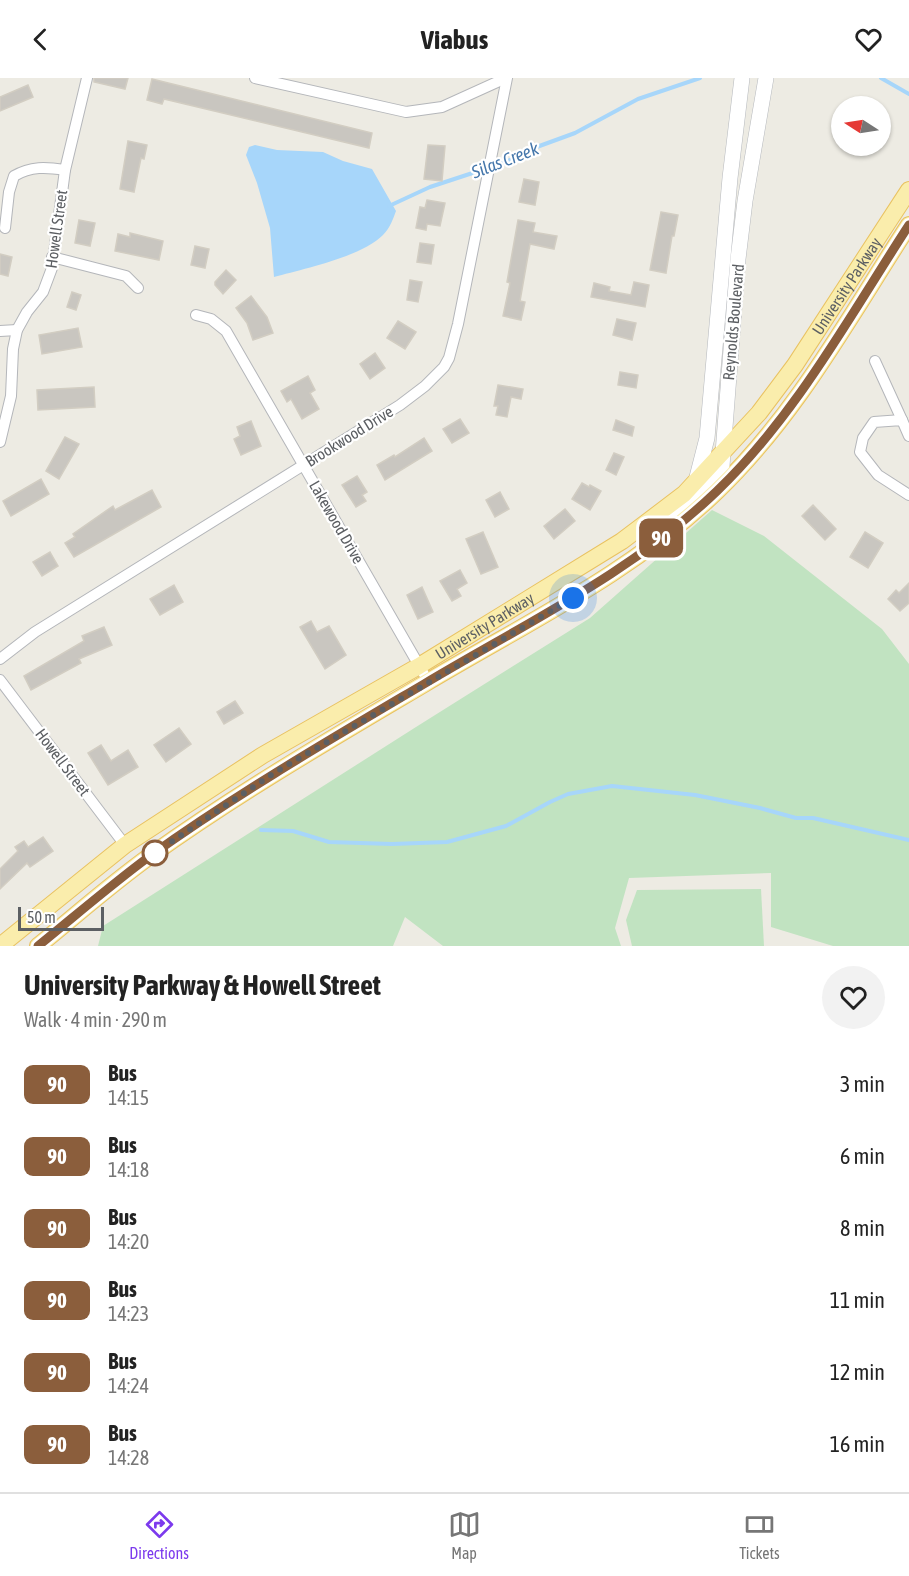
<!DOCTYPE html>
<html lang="en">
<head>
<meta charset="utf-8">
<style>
  :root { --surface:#fff; --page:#f2f2f2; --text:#222; --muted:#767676; --line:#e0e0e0; --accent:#7c3aed }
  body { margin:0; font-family:"Asap Condensed",sans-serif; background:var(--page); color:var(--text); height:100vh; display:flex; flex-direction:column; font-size:22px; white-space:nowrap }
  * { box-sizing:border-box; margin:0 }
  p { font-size:20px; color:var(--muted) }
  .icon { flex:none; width:33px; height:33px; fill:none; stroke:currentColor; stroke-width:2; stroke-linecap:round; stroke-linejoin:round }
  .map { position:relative; height:868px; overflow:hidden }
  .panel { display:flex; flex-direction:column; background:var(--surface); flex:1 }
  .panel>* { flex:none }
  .badge { padding:0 12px; border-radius:9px; font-size:21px; line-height:39px }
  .needle { width:39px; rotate:282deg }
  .buttons { position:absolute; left:831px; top:18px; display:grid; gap:12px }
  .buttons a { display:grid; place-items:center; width:60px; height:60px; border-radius:50%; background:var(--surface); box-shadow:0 2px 4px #0004; font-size:30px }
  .scale { position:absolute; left:18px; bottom:15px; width:86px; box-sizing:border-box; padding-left:6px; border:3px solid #5c5f63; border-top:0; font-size:16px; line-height:21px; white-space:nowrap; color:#5c5f63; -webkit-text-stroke:4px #fff; paint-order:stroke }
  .you { position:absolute; width:30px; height:30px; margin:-15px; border:4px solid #fff; border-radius:50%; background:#1a73e8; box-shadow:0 0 0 9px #1a73e833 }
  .map>.badge { position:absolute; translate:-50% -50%; box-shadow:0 0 0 3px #fff }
  .round { display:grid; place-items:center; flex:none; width:63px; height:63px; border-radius:32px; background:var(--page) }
  .head { display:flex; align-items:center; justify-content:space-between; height:102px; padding:0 24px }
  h1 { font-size:28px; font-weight:700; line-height:45px }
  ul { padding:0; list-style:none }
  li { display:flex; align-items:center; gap:18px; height:72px; padding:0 24px }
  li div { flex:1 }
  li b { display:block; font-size:22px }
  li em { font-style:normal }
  li .badge { min-width:66px; font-weight:700; text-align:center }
  header { display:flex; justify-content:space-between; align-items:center; height:78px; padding:0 24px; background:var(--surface); font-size:27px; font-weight:700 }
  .tabs { display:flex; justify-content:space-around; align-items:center; height:84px; border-top:2px solid var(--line); background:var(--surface); font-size:16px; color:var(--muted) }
  .tabs a { display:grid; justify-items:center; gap:3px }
  .tabs .active { color:var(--accent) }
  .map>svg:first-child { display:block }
</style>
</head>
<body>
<header><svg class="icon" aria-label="back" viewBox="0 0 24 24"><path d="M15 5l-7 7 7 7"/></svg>Viabus<svg class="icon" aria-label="heart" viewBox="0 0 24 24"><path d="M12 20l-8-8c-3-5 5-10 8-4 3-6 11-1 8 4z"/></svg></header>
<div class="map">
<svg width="909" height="868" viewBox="0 0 909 868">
  <rect width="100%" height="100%" fill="#edebe3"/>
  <!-- green -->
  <g fill="#c1e3c1">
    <path d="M 712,432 L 764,458 L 882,551 L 909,586 L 909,868 L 833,868 L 771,849 L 771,795 L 629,800 L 615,850 L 621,868 L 443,868 L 405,839 L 393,868 L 98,868 L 103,848 L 416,649 L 590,540 Z"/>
    <path d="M 761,811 L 764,868 L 632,868 L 626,842 L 637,812 Z"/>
  </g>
  <!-- water -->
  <path fill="#a7d6fa" d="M 255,67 L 277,72 L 323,74 L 343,83 L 372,91 L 396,133 C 393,141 390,150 383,157 C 361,179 303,191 274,199 L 270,150 L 257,105 L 246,77 L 249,69 Z"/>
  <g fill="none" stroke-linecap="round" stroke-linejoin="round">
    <!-- stream -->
    <g stroke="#a7d6fa" stroke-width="4">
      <path d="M 881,0 L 909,16"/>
      <path d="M 389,128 L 430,109 L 506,84 L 534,70 L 575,55 L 638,21 L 700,0"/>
      <path d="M 261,752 L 293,753 L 329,764 L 392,766 L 447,764 L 506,748 L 550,724 L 568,716 L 612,708 L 695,717 L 760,730 L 796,740 L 813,740 L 909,762"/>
    </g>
  </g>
  <!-- building -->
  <g fill="#c9c6c0" stroke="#d2cdc2" stroke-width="1.5">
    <path d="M 94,0 L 128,0 L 125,11 L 94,4 Z"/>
    <path d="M 152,1 L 372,55 L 369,70 L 164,21 L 162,26 L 147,22 Z"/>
    <path d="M 28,7 L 33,19 L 0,33 L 0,19 Z"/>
    <path d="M 128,63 L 147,67 L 144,81 L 141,80 L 134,114 L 120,111 Z"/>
    <path d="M 428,67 L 445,68 L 442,103 L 424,101 Z"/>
    <path d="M 524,101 L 539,104 L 535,127 L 519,124 Z"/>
    <path d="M 427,122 L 445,125 L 440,148 L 427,146 L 426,152 L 416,150 L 420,129 L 425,130 Z"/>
    <path d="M 661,134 L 678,137 L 674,158 L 672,158 L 666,195 L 650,192 Z"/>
    <path d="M 79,142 L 95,145 L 90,168 L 75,165 Z"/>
    <path d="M 518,142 L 535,145 L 533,154 L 557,158 L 554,171 L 530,166 L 520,223 L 525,224 L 521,242 L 503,238 L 510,205 L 507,204 Z"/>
    <path d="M 130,155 L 163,163 L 159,182 L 115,173 L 118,156 L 130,159 Z"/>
    <path d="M 420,165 L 434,167 L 431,186 L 417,184 Z"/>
    <path d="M 195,168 L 209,171 L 205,190 L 191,187 Z"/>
    <path d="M 0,176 L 12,179 L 8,198 L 0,196 Z"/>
    <path d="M 226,192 L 236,202 L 223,216 L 215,207 L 215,204 Z"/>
    <path d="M 410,202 L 422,204 L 418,224 L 407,222 Z"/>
    <path d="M 634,204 L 649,207 L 645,229 L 591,219 L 594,205 L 610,209 L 609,213 L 631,217 Z"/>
    <path d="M 72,214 L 81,217 L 76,232 L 67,229 Z"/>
    <path d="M 251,218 L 267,239 L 273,255 L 253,262 L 247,245 L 236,230 Z"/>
    <path d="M 617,241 L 636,245 L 632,262 L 613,257 Z"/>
    <path d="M 398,243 L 416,254 L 405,271 L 387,260 Z"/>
    <path d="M 78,250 L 82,269 L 42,276 L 39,257 Z"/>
    <path d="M 375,275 L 385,290 L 370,301 L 360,286 Z"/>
    <path d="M 620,294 L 638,297 L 636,310 L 618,307 Z"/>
    <path d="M 308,298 L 315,312 L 310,315 L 319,331 L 302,341 L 291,321 L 287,324 L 281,313 Z"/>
    <path d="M 498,307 L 523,311 L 521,321 L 511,319 L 507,339 L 496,337 L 498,328 L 494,328 Z"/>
    <path d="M 94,309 L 95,329 L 38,332 L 37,312 Z"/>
    <path d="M 460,341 L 469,355 L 452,365 L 443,351 Z"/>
    <path d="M 616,342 L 634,349 L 632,358 L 613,352 Z"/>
    <path d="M 251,343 L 261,368 L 241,377 L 234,361 L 240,358 L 237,349 Z"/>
    <path d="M 65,359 L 79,366 L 59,401 L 46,393 Z"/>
    <path d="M 424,360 L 432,373 L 385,402 L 377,387 L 394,377 L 395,379 Z"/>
    <path d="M 614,375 L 624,379 L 616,397 L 606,392 Z"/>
    <path d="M 357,398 L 367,414 L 362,417 L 366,423 L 356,429 L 342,407 Z"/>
    <path d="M 41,401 L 49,416 L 11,438 L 3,423 Z"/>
    <path d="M 582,405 L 589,409 L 590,407 L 601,413 L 590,432 L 572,421 Z"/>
    <path d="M 152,412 L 161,429 L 74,479 L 65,465 L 75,459 L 73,456 L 113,428 L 115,432 Z"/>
    <path d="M 500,414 L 509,431 L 495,439 L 486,422 Z"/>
    <path d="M 813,427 L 836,451 L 825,462 L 802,438 Z"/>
    <path d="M 565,431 L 575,443 L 554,461 L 544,448 Z"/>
    <path d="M 483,454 L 498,489 L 481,496 L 466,461 Z"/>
    <path d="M 865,454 L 883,465 L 868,490 L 850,479 Z"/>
    <path d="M 50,474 L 58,488 L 42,498 L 33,484 Z"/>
    <path d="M 460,492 L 467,505 L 457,511 L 461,518 L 452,523 L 440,503 Z"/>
    <path d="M 909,505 L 909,525 L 900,533 L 888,521 L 896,512 L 899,515 Z"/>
    <path d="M 174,507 L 183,524 L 160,537 L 150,521 Z"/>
    <path d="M 422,509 L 433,534 L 418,541 L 407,517 Z"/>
    <path d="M 311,543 L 317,554 L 329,548 L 346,577 L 325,591 L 300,549 Z"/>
    <path d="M 104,549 L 112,567 L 79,581 L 81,585 L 31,612 L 24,598 L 84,563 L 82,558 Z"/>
    <path d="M 235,623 L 243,635 L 224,646 L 217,634 Z"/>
    <path d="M 179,650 L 191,666 L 166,684 L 154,667 Z"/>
    <path d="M 101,667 L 111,683 L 128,672 L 138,689 L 108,707 L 88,675 Z"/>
    <path d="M 43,759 L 53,773 L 30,789 L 27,785 L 0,811 L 0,791 L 18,773 L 15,769 L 24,763 L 28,769 Z"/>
  </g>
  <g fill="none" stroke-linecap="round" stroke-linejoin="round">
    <!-- minor casing -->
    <g stroke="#b4b6ba" stroke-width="12">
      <g id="minor">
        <path d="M 255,0 L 406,34 L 442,29 L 506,0"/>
        <path d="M 5,150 L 9,114 L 14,98 C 31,88 46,89 65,92"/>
        <path d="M 52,179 L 126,198 L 138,210"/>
        <path d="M 196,237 L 211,241 L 226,253 L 428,603"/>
        <path d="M 0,253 L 17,252"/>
        <path d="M 875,283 L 902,342"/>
        <path d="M 909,358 L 902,342 L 874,344 L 863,360 L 860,374 L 878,397 L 909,417"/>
        <path d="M 0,364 L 11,318 L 13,271 L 17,252 L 27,234 L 43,214 L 52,190 L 65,92 L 87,0"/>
        <path d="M 0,581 L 35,554 L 400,327 L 425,308 L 444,289 L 449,280 L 458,246 L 507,0"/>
        <path d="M 0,602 L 125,767"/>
      </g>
    </g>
    <!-- secondary casing -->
    <g stroke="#b5b8bd" stroke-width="16">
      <g id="secondary">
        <path d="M 696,403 L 707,360 L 730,100 L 742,0"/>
        <path d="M 658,461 L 669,443 L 714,401 L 722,388 L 738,181 L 745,123 L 766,0"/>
      </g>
    </g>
    <!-- primary casing -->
    <g stroke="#e9c261" stroke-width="18">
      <g id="primary">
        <path id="s1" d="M 0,868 L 125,767 L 263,677 L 419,588 L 622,463 L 684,416 L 759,335 L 795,287 L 909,112"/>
        <path d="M 38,868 C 75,838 111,806 150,778 C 238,715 331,661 424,606 C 524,546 632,495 717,413 C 797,336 849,239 909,147"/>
      </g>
    </g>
    <!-- minor -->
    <use href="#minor" stroke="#fff" stroke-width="10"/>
    <!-- secondary -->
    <use href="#secondary" stroke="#fff" stroke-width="15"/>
    <!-- primary -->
    <use href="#primary" stroke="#faedac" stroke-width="16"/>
  </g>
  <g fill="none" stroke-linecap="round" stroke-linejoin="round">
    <!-- line casing -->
    <g stroke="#fff" stroke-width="14">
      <path id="line" d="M 38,868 C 75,838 112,806 150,778 C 238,715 331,661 424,606 C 524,546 632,495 717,413 C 797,336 849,239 909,147"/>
    </g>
    <!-- line -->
    <use href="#line" stroke="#8b5e3c" stroke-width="9"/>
    <!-- walk -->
    <path stroke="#5c5f63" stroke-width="6" stroke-dasharray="0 10.8" d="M 155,775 L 150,778 L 274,695 L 573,520"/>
  </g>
  <!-- markers -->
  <circle fill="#fff" stroke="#8b5e3c" stroke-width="3" cx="155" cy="775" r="12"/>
  <g text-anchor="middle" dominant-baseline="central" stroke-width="4.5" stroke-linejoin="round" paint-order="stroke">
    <!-- street labels -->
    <g font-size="16" fill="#5c5f63" stroke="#fff">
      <text transform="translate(56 151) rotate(-82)">Howell Street</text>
      <text stroke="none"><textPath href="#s1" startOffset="1086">University Parkway</textPath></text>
      <text transform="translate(733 244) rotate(-85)">Reynolds Boulevard</text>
      <text transform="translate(349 358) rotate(-32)">Brookwood Drive</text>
      <text transform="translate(337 444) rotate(60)">Lakewood Drive</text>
      <text stroke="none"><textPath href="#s1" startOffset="582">University Parkway</textPath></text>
      <text transform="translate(63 684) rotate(53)">Howell Street</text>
    </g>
    <!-- water labels -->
    <g font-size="18" font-style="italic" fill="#4577ab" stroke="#fff">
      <text transform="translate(505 82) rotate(-21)">Silas Creek</text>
    </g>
  </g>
</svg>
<div class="buttons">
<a><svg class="needle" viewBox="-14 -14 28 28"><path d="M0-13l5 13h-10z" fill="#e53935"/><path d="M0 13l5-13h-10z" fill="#767676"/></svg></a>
</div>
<div class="scale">50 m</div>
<div class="you" style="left:573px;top:520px"></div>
<b class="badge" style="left:661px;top:460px;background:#8b5e3c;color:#fff">90</b>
</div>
<section class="panel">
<div class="head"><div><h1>University Parkway &amp; Howell Street</h1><p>Walk · 4 min · 290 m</p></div><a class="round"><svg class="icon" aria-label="heart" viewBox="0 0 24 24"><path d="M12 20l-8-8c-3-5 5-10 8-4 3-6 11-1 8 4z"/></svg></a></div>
<ul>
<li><span class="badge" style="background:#8b5e3c;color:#fff">90</span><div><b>Bus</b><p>14:15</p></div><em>3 min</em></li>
<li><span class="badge" style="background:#8b5e3c;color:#fff">90</span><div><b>Bus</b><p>14:18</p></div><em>6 min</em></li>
<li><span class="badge" style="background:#8b5e3c;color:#fff">90</span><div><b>Bus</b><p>14:20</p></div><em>8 min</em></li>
<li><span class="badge" style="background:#8b5e3c;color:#fff">90</span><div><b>Bus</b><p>14:23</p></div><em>11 min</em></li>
<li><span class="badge" style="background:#8b5e3c;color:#fff">90</span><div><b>Bus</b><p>14:24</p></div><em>12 min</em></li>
<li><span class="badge" style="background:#8b5e3c;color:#fff">90</span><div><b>Bus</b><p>14:28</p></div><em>16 min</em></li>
</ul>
</section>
<nav class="tabs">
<a class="active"><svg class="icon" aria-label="directions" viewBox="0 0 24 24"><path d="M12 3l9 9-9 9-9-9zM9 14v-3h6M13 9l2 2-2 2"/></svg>Directions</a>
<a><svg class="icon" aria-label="map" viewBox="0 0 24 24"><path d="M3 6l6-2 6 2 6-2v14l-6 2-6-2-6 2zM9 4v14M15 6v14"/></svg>Map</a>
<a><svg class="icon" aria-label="tickets" viewBox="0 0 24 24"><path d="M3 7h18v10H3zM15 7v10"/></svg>Tickets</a>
</nav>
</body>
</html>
